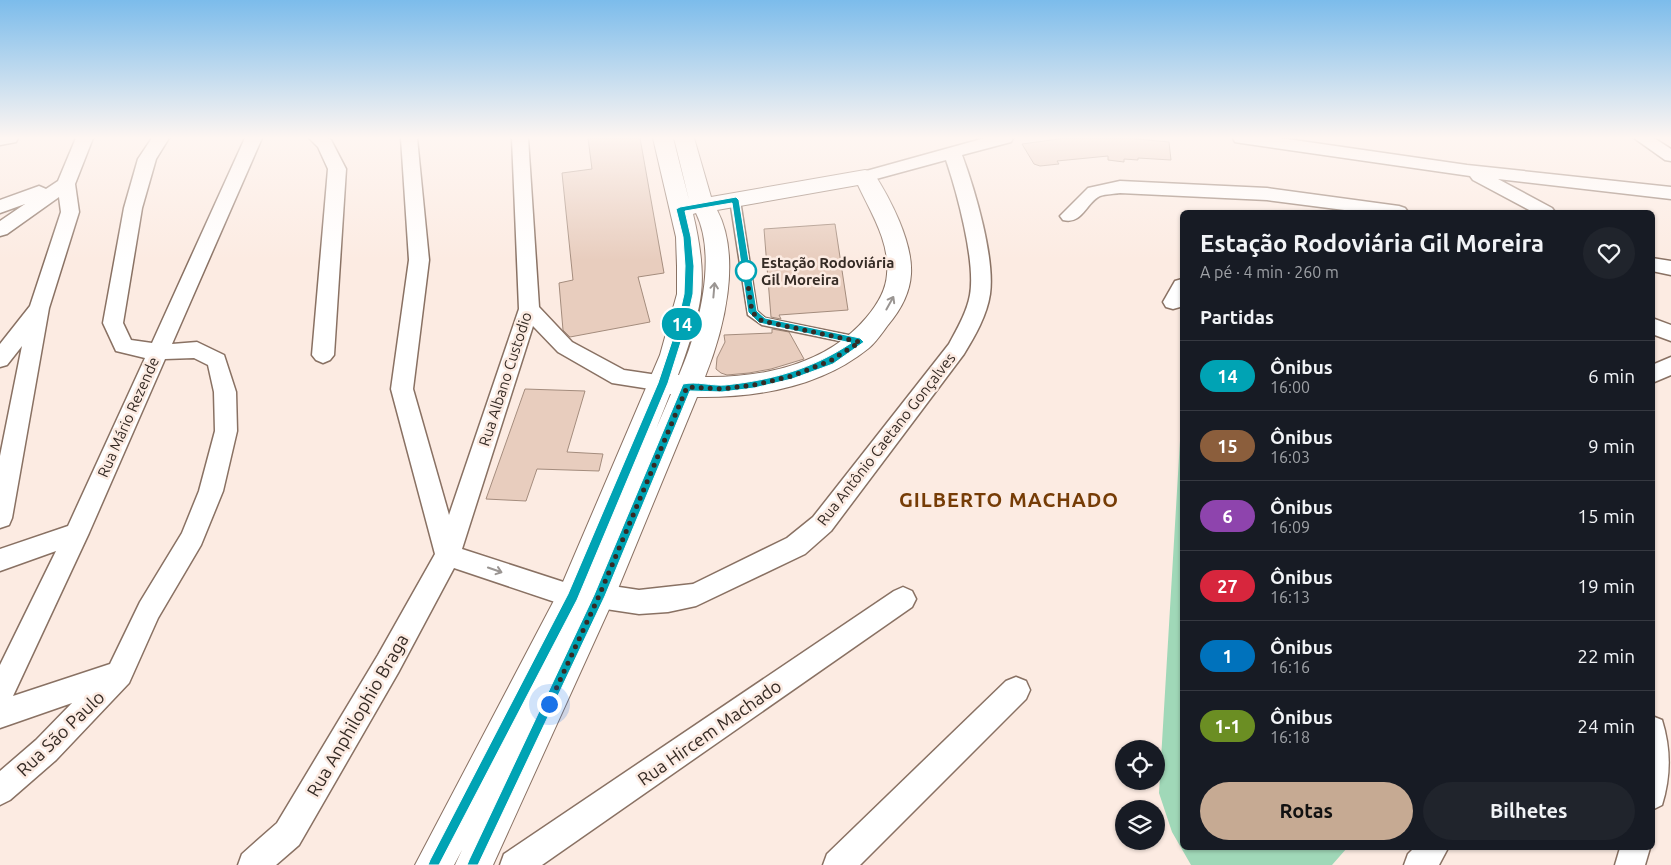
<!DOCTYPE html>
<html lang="pt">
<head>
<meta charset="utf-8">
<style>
  :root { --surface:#171b24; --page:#20242c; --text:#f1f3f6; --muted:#9ea1a6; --line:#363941; --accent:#c6aa93 }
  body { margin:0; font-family:Ubuntu,sans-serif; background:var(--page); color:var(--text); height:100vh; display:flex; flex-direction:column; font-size:19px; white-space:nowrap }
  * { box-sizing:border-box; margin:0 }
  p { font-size:16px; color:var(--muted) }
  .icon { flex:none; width:28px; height:28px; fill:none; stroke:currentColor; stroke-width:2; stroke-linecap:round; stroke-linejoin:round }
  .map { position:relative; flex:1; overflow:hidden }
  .panel { position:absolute; left:1180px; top:210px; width:475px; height:640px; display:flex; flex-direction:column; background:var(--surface); border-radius:8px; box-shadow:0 1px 4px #0004 }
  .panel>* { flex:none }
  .badge { padding:0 10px; border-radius:16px; font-size:18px; line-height:32px }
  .fabs { position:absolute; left:1115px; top:740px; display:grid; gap:10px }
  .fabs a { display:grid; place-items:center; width:50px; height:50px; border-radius:50%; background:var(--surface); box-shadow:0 1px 4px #0004; font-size:25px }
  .you { position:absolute; width:25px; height:25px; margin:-12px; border:4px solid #fff; border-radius:50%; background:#1a73e8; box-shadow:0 0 0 8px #1a73e833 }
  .map>.badge { position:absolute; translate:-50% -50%; box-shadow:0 0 0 2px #fff }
  h2 { padding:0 20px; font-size:19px; line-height:45px }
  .round { display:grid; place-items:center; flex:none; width:52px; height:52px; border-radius:26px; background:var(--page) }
  .head { display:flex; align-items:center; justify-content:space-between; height:85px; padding:0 20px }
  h1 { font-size:24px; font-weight:700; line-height:38px }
  .cta { display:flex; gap:10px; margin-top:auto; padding:10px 20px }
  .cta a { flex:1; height:58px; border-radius:30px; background:var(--accent); color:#111; font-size:20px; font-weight:700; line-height:58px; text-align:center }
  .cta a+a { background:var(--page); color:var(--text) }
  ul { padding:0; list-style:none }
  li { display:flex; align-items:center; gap:15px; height:70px; padding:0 20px; border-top:1px solid var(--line) }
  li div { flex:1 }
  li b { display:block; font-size:19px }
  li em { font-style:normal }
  li .badge { min-width:55px; font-weight:700; text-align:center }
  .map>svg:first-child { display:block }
</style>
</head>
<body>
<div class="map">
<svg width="1671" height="865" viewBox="0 0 1671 865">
  <rect width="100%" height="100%" fill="#fcebe2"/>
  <!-- green -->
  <path fill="#a0d8b8" d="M 1182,407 L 1182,848 L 1347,848 L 1332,865 L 1191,865 L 1172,832 L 1159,793 Z"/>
  <!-- building -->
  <g fill="#e8cdbe" stroke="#a48c7d">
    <path d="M 588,138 L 640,138 L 664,273 L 638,277 L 650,322 L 570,337 L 563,330 L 559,283 L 573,280 L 562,173 L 592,169 Z"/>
    <path d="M 1066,138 L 1127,138 L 1169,142 L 1171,160 L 1138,158 L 1138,160 L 1124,159 L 1124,162 L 1108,160 L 1108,156 L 1057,161 L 1059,164 L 1040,166 L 1034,164 L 1022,144 Z"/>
    <path d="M 835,224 L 848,310 L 779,315 L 781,319 L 771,317 L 764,229 Z"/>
    <path d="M 772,329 L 789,332 L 804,359 L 771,369 L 749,373 L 727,375 L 721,373 L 716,369 L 717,358 L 725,342 L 724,335 L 772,333 Z"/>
    <path d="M 525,389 L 585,391 L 567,452 L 603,454 L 599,471 L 537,469 L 526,501 L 486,499 Z"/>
  </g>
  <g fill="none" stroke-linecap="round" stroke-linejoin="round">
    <!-- lane casing -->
    <g stroke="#897163" stroke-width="3">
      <path id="lane" d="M 735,197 L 740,200 L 757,311 L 765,318 L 863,338 L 864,341 L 863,344 L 859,345 L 762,325 L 748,315 L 730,200 Z"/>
    </g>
    <!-- street casing -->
    <g stroke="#897163" stroke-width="3">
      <g id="street">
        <path d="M 0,138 L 18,138 L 16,142 L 0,145 Z"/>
        <path d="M 76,138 L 93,138 L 75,184 L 79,212 L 49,308 L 12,518 L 9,525 L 0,528 L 0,456 L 22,346 L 7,365 L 0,367 L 0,344 L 30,306 L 61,212 L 59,197 L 7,234 L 0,236 L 0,221 L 25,204 L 0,213 L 0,200 L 39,186 L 46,189 L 58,181 Z"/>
        <path d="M 152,138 L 169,138 L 156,159 L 142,208 L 123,323 L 131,340 L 152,343 L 245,138 L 262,138 L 172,344 L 197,342 L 224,355 L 236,392 L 237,431 L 223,491 L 201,545 L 158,618 L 129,683 L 56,760 L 10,800 L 0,805 L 0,771 L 36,740 L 72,703 L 0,728 L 0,665 L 56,551 L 0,571 L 0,549 L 68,526 L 145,358 L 116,351 L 103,323 L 124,208 L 138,159 ZM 194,358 L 208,365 L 214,392 L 215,431 L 199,491 L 182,533 L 140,602 L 110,664 L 13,696 L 89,533 L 165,359 Z"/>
        <path d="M 309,138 L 328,138 L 331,140 L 346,169 L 334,355 L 330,360 L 323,363 L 316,360 L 312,355 L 328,169 L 318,147 Z"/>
        <path d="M 401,138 L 417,138 L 429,260 L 413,389 L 449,515 L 519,309 L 512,138 L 528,138 L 539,307 L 572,342 L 624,370 L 671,377 L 674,383 L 671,389 L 663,391 L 612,383 L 558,352 L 533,326 L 462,549 L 582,588 L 586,596 L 582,604 L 573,608 L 454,568 L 398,673 L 299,845 L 276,865 L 238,865 L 242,854 L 277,823 L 378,655 L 435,554 L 391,389 L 409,260 Z"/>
        <path d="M 985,138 L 1013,138 L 1011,142 L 962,155 C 975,190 995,258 990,294 C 987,315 975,336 964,354 L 831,531 L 805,554 L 696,606 L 668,612 L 639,614 L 599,608 L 590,604 L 586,596 L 590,588 L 599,584 L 639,590 L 693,584 L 787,538 L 813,517 L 949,344 C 957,329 967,312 970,295 C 976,262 957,192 946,160 L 865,182 L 859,181 L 856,177 L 859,173 Z"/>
        <path d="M 1233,138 L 1280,138 L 1467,165 L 1671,187 L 1671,199 L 1498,179 L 1552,208 L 1555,212 L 1533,212 L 1473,180 L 1470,176 L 1241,143 L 1235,142 Z"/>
        <path d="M 1634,138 L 1654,138 L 1671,149 L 1671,161 L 1665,160 Z"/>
        <path d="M 1120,181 L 1267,188 L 1399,206 L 1405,208 L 1408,212 L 1360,212 L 1267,200 L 1120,193 C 1114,194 1106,194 1100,196 C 1086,203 1082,225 1063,220 L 1060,216 L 1088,188 Z"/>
        <path d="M 1652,258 L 1671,261 L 1671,275 L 1652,271 Z"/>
        <path d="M 1182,279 L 1182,303 L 1180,307 L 1173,309 L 1166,307 L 1163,302 L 1175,281 Z"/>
        <path d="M 1652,318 L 1671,325 L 1671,341 L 1652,334 Z"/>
        <path d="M 1671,357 L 1671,375 L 1652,383 L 1652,365 Z"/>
        <path d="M 903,587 L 912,591 L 916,599 L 912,607 L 542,865 L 500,865 L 504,854 L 894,591 Z"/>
        <path d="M 1016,677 L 1026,681 L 1030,690 L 1026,699 L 860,865 L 823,865 L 827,854 L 1006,681 Z"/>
        <path d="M 1652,716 L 1662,720 C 1671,749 1671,776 1662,805 L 1652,810 Z"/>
        <path d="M 1414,848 L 1448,848 L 1439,865 L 1404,865 L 1408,854 Z"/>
        <path d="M 1620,848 L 1650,848 L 1645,865 L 1615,865 Z"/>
      </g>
    </g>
    <!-- secondary casing -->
    <g stroke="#897163" stroke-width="2">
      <path id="secondary" d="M 653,138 L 673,138 L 689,200 L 674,138 L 694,138 L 711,197 L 865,170 L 873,172 C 890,198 913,242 911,274 C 910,293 900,311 888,325 C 882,333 876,342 869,348 C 821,387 756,398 697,397 L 615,596 L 493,865 L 455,865 L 462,850 L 454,865 L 415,865 L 560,589 L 660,355 L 677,294 L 677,266 L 676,237 ZM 858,185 C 871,213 890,242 887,274 C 886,291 877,305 866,318 C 827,364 763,378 705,377 C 724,330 742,257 717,210 ZM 693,214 L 696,213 C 718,258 698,332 679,375 L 678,375 C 687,352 698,318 701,294 C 704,268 699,239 693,214 ZM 670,394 L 671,394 L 656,429 Z"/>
    </g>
    <!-- lane -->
    <use href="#lane" fill="#fff" fill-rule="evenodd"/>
    <!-- street -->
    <use href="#street" fill="#fff" fill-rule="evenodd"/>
    <!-- secondary -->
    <use href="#secondary" fill="#fff" fill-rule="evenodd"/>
  </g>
  <!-- one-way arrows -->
  <defs><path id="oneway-shaft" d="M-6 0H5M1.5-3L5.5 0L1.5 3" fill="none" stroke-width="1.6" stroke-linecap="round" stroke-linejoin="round" transform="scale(1.25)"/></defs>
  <g stroke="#9a9592">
    <use href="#oneway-shaft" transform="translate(714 290) rotate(-85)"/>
    <use href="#oneway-shaft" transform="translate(890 303) rotate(-61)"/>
    <use href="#oneway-shaft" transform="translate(495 570) rotate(19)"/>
  </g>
  <!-- sky -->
  <linearGradient id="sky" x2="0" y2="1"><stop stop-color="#7cbceb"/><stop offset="0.53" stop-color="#fef6f2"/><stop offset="1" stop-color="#fef6f2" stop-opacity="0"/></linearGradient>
  <rect width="1671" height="260" fill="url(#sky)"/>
  <!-- line -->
  <path fill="#00a3b4" stroke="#fff" d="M 736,197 L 739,200 L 757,311 L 765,318 L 860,338 L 864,342 L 833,364 L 792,379 L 754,388 L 722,392 L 690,391 L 605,596 L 478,865 L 467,865 L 469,860 L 594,595 L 683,384 C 696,381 712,386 725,385 C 772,380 812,369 851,343 L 759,323 L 748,312 L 732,203 L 685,211 L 691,237 L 694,266 L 693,294 L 685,329 L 668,383 L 577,600 L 439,865 L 428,865 L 430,860 L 568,594 L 658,383 L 676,329 L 684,294 L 685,266 L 683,237 L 676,209 L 680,207 Z"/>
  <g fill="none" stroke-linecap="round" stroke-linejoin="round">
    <!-- walk -->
    <path stroke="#352b25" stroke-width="5" stroke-dasharray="0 9" d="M 549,704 L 599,596 L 687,387 L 722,389 L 754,385 L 792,376 L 830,361 L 860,342 L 762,321 L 752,312 L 746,271"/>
  </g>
  <!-- markers -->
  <circle fill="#fff" stroke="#00a3b4" stroke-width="2.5" cx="746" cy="271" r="10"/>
  <g text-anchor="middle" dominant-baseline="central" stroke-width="5" stroke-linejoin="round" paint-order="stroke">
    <!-- stop labels -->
    <g font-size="15" font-weight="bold" fill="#352b25" stroke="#fcebe2" text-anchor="start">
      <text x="761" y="262">Estação Rodoviária<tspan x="761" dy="17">Gil Moreira</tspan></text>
    </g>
    <!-- street labels -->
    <g font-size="15" fill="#352b25" stroke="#fcebe2">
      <text transform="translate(505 379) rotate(-72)">Rua Albano Custodio</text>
      <text transform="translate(128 417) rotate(-66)">Rua Mário Rezende</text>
      <text transform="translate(886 439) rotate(-52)">Rua Antônio Caetano Gonçalves</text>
    </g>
    <!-- near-street labels -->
    <g font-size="18" fill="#352b25" stroke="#fcebe2">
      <text transform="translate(357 715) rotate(-60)">Rua Anphilophio Braga</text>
      <text transform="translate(709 732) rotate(-35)">Rua Hircem Machado</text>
      <text transform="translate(60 733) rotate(-44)">Rua São Paulo</text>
    </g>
    <!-- district labels -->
    <g font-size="20" font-weight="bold" letter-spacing="1" fill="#763c06" stroke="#fcebe2">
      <text x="1009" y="499">GILBERTO MACHADO</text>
    </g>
  </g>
</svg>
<div class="fabs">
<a><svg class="icon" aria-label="locate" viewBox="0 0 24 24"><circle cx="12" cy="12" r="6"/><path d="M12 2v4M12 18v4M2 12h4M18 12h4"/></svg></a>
<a><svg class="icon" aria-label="layers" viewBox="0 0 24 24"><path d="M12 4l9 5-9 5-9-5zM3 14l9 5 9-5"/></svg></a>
</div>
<div class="you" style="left:549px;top:704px"></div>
<b class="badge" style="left:682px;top:324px;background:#00a3b4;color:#fff">14</b>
<section class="panel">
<div class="head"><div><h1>Estação Rodoviária Gil Moreira</h1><p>A pé · 4 min · 260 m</p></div><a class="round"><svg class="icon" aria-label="heart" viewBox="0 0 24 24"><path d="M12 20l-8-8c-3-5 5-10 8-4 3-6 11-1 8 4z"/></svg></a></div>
<h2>Partidas</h2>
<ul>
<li><span class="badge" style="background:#00a3b4;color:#fff">14</span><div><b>Ônibus</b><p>16:00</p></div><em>6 min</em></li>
<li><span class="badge" style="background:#8b5e3c;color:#fff">15</span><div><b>Ônibus</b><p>16:03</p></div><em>9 min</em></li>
<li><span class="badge" style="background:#8e44ad;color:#fff">6</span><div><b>Ônibus</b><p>16:09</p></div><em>15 min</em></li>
<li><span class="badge" style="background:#d7263d;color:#fff">27</span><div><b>Ônibus</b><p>16:13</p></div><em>19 min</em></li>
<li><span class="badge" style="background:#0072bc;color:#fff">1</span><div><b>Ônibus</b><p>16:16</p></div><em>22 min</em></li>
<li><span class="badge" style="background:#6b8e23;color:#fff">1-1</span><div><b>Ônibus</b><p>16:18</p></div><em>24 min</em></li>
</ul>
<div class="cta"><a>Rotas</a><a>Bilhetes</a></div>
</section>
</div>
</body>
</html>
